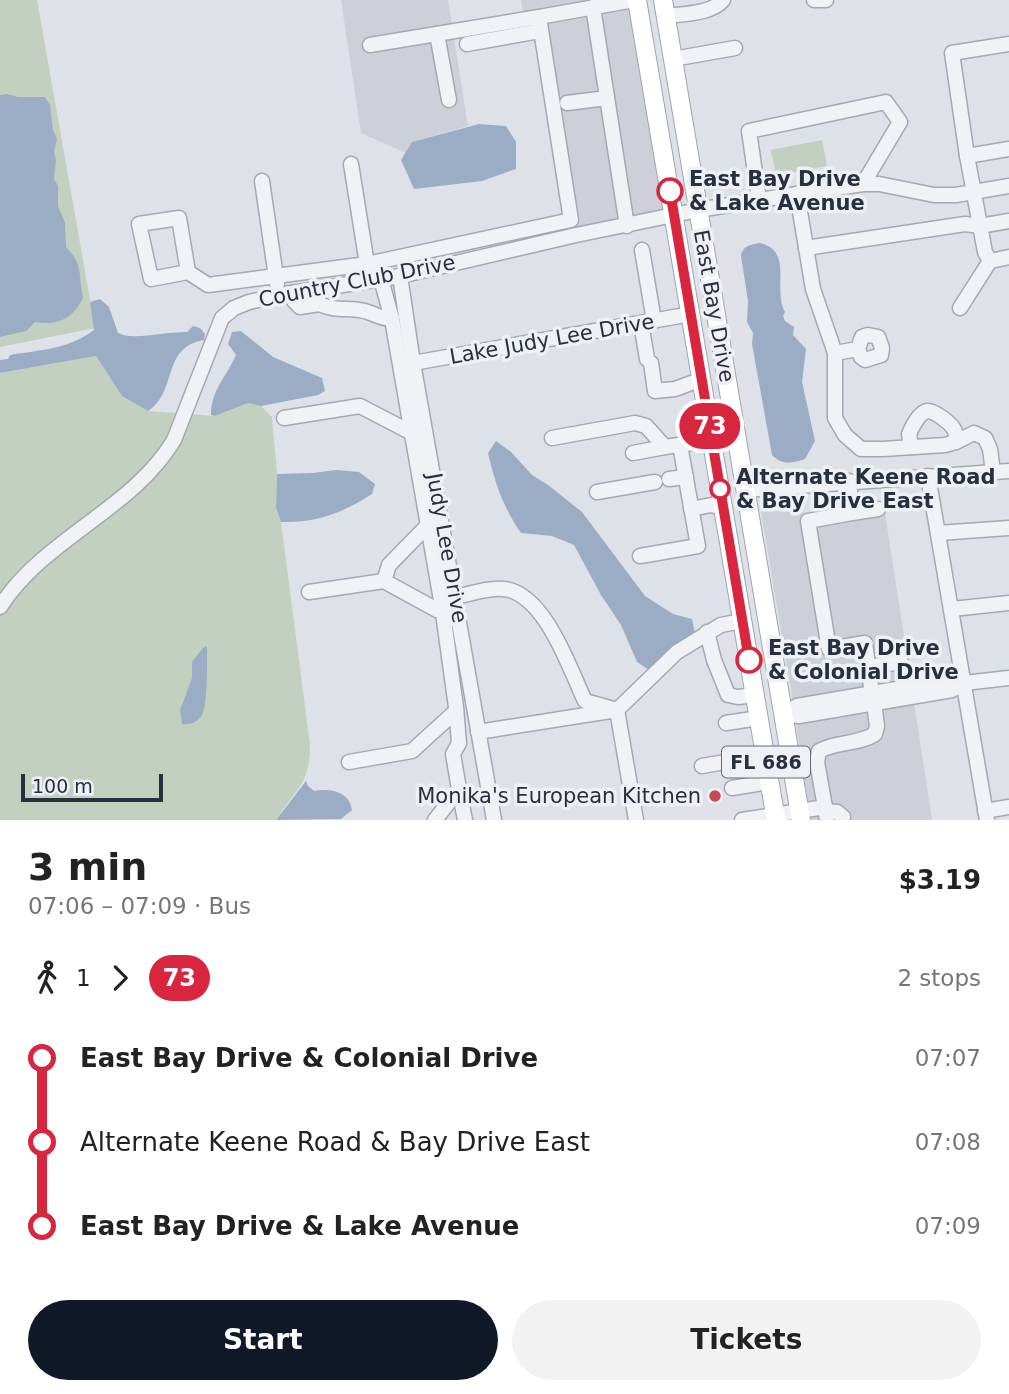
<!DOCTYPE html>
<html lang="en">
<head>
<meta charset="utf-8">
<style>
  :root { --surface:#fff; --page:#f2f2f2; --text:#222; --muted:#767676; --accent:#111827 }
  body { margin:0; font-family:"DejaVu Sans",sans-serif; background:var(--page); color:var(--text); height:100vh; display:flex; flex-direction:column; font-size:26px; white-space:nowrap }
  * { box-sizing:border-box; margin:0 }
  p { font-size:23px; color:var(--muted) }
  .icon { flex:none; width:38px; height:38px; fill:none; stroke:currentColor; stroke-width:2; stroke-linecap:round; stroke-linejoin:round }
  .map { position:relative; height:820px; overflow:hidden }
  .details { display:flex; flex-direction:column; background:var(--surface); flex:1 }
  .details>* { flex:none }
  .badge { padding:0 14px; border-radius:23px; font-size:24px; line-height:46px }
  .scale { position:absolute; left:21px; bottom:18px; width:142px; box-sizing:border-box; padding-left:7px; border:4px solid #282f3d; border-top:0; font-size:19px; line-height:24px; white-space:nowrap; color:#282f3d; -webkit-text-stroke:5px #eef0f5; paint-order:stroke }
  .map>.badge { position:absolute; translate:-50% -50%; box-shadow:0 0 0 4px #fff }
  .legs { display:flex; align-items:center; gap:10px; height:77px; padding:0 28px; font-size:23px }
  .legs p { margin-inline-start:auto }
  .summary { display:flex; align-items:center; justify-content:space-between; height:119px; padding:0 28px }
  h1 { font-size:38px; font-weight:700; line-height:52px }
  .button { display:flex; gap:14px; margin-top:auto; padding:14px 28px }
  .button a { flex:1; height:80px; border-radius:42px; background:var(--accent); color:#fff; font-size:28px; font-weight:700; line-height:80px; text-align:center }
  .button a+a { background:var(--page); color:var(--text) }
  ul { padding:0 28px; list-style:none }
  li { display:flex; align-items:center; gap:24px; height:84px; font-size:26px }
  li i { display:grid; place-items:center; width:10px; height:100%; margin:0 9px; background:currentColor }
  li i::after { content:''; width:18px; height:18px; margin:-9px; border:5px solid; border-radius:50%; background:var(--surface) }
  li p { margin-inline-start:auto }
  li:first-child i { background:linear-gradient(#0000 50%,currentColor 0) }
  li:last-child i { background:linear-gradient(currentColor 50%,#0000 0) }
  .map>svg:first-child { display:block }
</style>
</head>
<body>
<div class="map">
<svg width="1009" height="820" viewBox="0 0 1009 820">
  <rect width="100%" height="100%" fill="#dee1e7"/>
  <!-- built -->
  <g fill="#cdd0d9">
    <path d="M 341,0 L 448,0 L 468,126 L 412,142 L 406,153 L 361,133 Z"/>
    <path d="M 521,0 L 632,0 L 668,212 L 579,230 L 543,30 L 525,28 Z"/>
    <path d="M 761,511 L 885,513 L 911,682 L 793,702 Z"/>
    <path d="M 914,702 L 932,820 L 810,820 L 796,721 Z"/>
  </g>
  <!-- green -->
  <g fill="#c3d0c0">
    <path d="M 0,0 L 37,0 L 95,328 L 0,347 Z"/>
    <path d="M 822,140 L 827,166 L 776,176 L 771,150 Z"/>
    <path d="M 96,356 L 122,396 L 148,411 L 215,416 L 248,403 L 261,406 L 272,417 L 277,474 L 276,508 L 281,522 L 310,745 C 310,786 295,788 276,820 L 0,820 L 0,373 Z"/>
  </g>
  <!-- water -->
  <g fill="#9badc5">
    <path d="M 7,94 L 18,97 L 45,97 L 50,105 L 53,130 L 57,139 L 54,152 L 56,160 L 54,179 L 58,186 L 58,206 L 65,223 L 66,247 C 84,266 78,273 83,298 C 73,319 57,326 35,322 L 26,331 L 0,337 L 0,95 Z"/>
    <path d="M 479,124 L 506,126 L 516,142 L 516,169 L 482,181 L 414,189 L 401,160 L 412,142 Z"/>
    <path d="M 760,243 C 794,251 772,289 785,312 L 783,316 L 785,321 L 794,327 L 793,335 L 806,349 L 802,382 L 815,441 L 805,459 C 792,463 783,466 772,455 L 752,344 L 753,333 L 747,322 L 748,301 L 741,256 C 743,245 751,245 760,243 Z"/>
    <path d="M 100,299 L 109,307 L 118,333 C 132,341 169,331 187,332 L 193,326 L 200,328 L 205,334 L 204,340 C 161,347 178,392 148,411 L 122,396 L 96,356 L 0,373 L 0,360 L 8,359 L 10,355 C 40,350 69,349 94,330 L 90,302 Z"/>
    <path d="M 241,331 L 273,357 L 322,378 L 325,391 L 318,395 L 261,406 L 248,403 L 215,416 L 211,415 C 211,390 227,376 236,355 L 228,344 L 232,332 Z"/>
    <path d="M 496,441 L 511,452 L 532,475 L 548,485 L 582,512 L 645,596 L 673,614 L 692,619 L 695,633 L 690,639 L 649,670 L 637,662 L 621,625 L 601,595 L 574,545 L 552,536 L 521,533 C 503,507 495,483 488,453 Z"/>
    <path d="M 336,470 L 359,472 L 375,484 L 372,494 C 343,513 316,523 281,522 L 276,508 L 277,474 L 313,473 Z"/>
    <path d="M 207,646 C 207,661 208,704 202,715 C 198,722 190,725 182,724 L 180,710 L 192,678 L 192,662 L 203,648 Z"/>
    <path d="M 306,781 L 308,786 L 314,791 C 330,788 349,791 352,810 L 341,819 L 276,820 Z"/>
  </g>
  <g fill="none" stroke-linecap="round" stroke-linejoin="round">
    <!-- minor casing -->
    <g stroke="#a4a8b1" stroke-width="17">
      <g id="minor">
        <path d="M 814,0 L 826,0"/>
        <path d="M 593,7 L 627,226"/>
        <path d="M 666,16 C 682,14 712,14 723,0"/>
        <path d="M 437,34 L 449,100"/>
        <path d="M 467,44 L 540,31"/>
        <path d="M 370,45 L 539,17"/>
        <path d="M 673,59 L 735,48"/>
        <path d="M 567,103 L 607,98"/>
        <path d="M 967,156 L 1009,149"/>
        <path d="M 262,181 L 277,284"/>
        <path d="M 797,194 L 813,289 L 835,353 L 835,418 L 845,435 L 861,449 L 883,449 L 945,445 L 956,442 L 974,433 L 985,438 L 990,449 L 993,472"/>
        <path d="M 759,200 L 749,131 L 886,102 L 900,122 L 863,184"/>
        <path d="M 806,248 L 965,224 L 980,226 L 1009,221"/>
        <path d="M 642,250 L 654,321"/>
        <path d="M 990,261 L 985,252 L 967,156 L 952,53 L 1009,44"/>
        <path d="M 188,272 L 179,218 L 139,224 L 151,279 L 188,272 L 208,285 L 367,264 L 351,164"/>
        <path d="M 400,276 L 413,363 L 494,820"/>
        <path d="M 381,279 L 392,319 L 442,606 L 456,707 L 459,743 L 453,754 L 459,789"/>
        <path d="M 373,280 L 367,264 L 571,220 L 539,17 L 634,0"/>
        <path d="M 316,289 L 319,304 C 336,311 343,308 359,310 C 371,311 379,319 392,319"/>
        <path d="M 292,293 L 294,301 L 300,307 L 319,304"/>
        <path d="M 960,308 L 990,261 L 1009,257"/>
        <path d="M 641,323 L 647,359"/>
        <path d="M 835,353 L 858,349 L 862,337 L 868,335 L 878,337 L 882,348 L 881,355 L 865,360 L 861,357 L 858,349"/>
        <path d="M 413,363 L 691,314"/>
        <path d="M 651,363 L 655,391 L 675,389 L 702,379"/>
        <path d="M 284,418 L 360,406 L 412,433"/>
        <path d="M 552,438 L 635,423 L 646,426 L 665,447 L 712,440"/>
        <path d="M 911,447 L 909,434 C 912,427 919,413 927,411 C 934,410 952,424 955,431 C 956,432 956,440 956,442"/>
        <path d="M 633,453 L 665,447"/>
        <path d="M 928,476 L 987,820"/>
        <path d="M 669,479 L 686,477"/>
        <path d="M 849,481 L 852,513 L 808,521 L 829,649 L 865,643 L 872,694"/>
        <path d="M 745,490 L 1009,471"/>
        <path d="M 597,492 L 655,482"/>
        <path d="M 691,509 L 711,505 L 723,508"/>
        <path d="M 852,513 L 878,509"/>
        <path d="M 429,524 L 389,565 L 384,581 L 437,610 L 442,606"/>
        <path d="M 938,533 L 1009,528"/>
        <path d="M 640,556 L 698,546 L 680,445"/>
        <path d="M 309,592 L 384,581"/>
        <path d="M 456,597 C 472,593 500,584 515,592 C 549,607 570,669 585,701 L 617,710 L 636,820"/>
        <path d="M 0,607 C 44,538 132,510 174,440 L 222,318 L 234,308 L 249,302 L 285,294 L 400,276 L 576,235 L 698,210 L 797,194 L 863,184 L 879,184 L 934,195 L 956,195 L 1009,186"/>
        <path d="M 952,609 L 1009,603"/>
        <path d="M 707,632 L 714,660 L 728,695 L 738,697 L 755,695"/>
        <path d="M 868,667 L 901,662"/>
        <path d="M 783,714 L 797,706 L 949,680 L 964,683 L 1009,678"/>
        <path d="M 783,714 L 799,716 L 952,690 L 964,683"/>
        <path d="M 726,723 L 759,718"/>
        <path d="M 478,732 L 617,710 L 677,652 L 721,625 L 742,621"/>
        <path d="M 349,762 L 412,751 L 456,711"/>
        <path d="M 702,766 L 765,755"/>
        <path d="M 732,788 L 770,782"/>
        <path d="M 825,807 L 817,762 L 819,751 C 836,741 858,745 875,734 L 877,726 L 874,703"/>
        <path d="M 825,811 L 837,812 L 843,817"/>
        <path d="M 985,811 L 1009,807"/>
        <path d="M 435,820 L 459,789 L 465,820"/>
        <path d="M 742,820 L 825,807 L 827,820"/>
      </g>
    </g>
    <!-- major casing -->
    <g stroke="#9ea5b2" stroke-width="20">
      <g id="major">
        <path d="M 637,0 L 776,820"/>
        <path d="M 663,0 L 801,820"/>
      </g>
    </g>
    <!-- minor -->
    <use href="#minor" stroke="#f1f2f6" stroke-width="14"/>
    <!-- major -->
    <use href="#major" stroke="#fff" stroke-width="18"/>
  </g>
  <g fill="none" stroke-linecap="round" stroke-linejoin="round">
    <!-- line-1 casing -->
    <g stroke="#fff" stroke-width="16">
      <path id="line-1" d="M 670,191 L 749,660"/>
    </g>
    <!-- line-1 -->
    <use href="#line-1" stroke="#d7263d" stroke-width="10"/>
  </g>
  <!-- markers -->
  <g fill="#fff" stroke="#d7263d" stroke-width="3.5">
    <circle cx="670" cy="191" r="12"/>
    <circle cx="720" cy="489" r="9"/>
    <circle cx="749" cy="660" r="12"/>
  </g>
  <circle fill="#c64a55" stroke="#eef0f5" stroke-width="2.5" cx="715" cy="796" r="7"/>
  <g text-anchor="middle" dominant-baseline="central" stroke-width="7" stroke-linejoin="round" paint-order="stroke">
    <!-- shield labels -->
    <rect fill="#eef0f5" stroke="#636974" stroke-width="2" x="722" y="746.5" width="88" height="31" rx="5"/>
    <g font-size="19" font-weight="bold" fill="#282f3d">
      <text x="766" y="762">FL 686</text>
    </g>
    <!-- stop labels -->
    <g font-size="21" font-weight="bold" fill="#282f3d" stroke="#eef0f5" text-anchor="start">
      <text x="689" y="179">East Bay Drive<tspan x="689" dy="24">&amp; Lake Avenue</tspan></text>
      <text x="736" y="477">Alternate Keene Road<tspan x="736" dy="24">&amp; Bay Drive East</tspan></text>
      <text x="768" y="648">East Bay Drive<tspan x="768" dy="24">&amp; Colonial Drive</tspan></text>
    </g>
    <!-- street labels -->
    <g font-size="21" fill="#282f3d" stroke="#eef0f5">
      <text transform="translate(357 281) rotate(-11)">Country Club Drive</text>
      <text transform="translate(714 306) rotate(80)">East Bay Drive</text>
      <text transform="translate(552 339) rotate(-10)">Lake Judy Lee Drive</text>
      <text transform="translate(447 548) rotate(80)">Judy Lee Drive</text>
    </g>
    <!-- poi labels -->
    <g font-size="21" fill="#282f3d" stroke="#eef0f5" text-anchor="end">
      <text x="701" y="796">Monika's European Kitchen</text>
    </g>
  </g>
</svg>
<div class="scale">100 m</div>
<b class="badge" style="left:710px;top:426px;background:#d7263d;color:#fff">73</b>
</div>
<section class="details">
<div class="summary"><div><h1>3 min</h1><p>07:06 – 07:09 · Bus</p></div><b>$3.19</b></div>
<div class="legs"><svg class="icon" aria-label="walk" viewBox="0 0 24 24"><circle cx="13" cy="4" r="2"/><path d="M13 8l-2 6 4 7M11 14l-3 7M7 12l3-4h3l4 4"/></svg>1<svg class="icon" aria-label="forward" viewBox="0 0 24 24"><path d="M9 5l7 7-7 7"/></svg><b class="badge" style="background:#d7263d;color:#fff">73</b><p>2 stops</p></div>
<ul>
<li><i style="color:#d7263d"></i><b>East Bay Drive &amp; Colonial Drive</b><p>07:07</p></li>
<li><i style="color:#d7263d"></i><span>Alternate Keene Road &amp; Bay Drive East</span><p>07:08</p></li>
<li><i style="color:#d7263d"></i><b>East Bay Drive &amp; Lake Avenue</b><p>07:09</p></li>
</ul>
<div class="button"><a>Start</a><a>Tickets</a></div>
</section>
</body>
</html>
